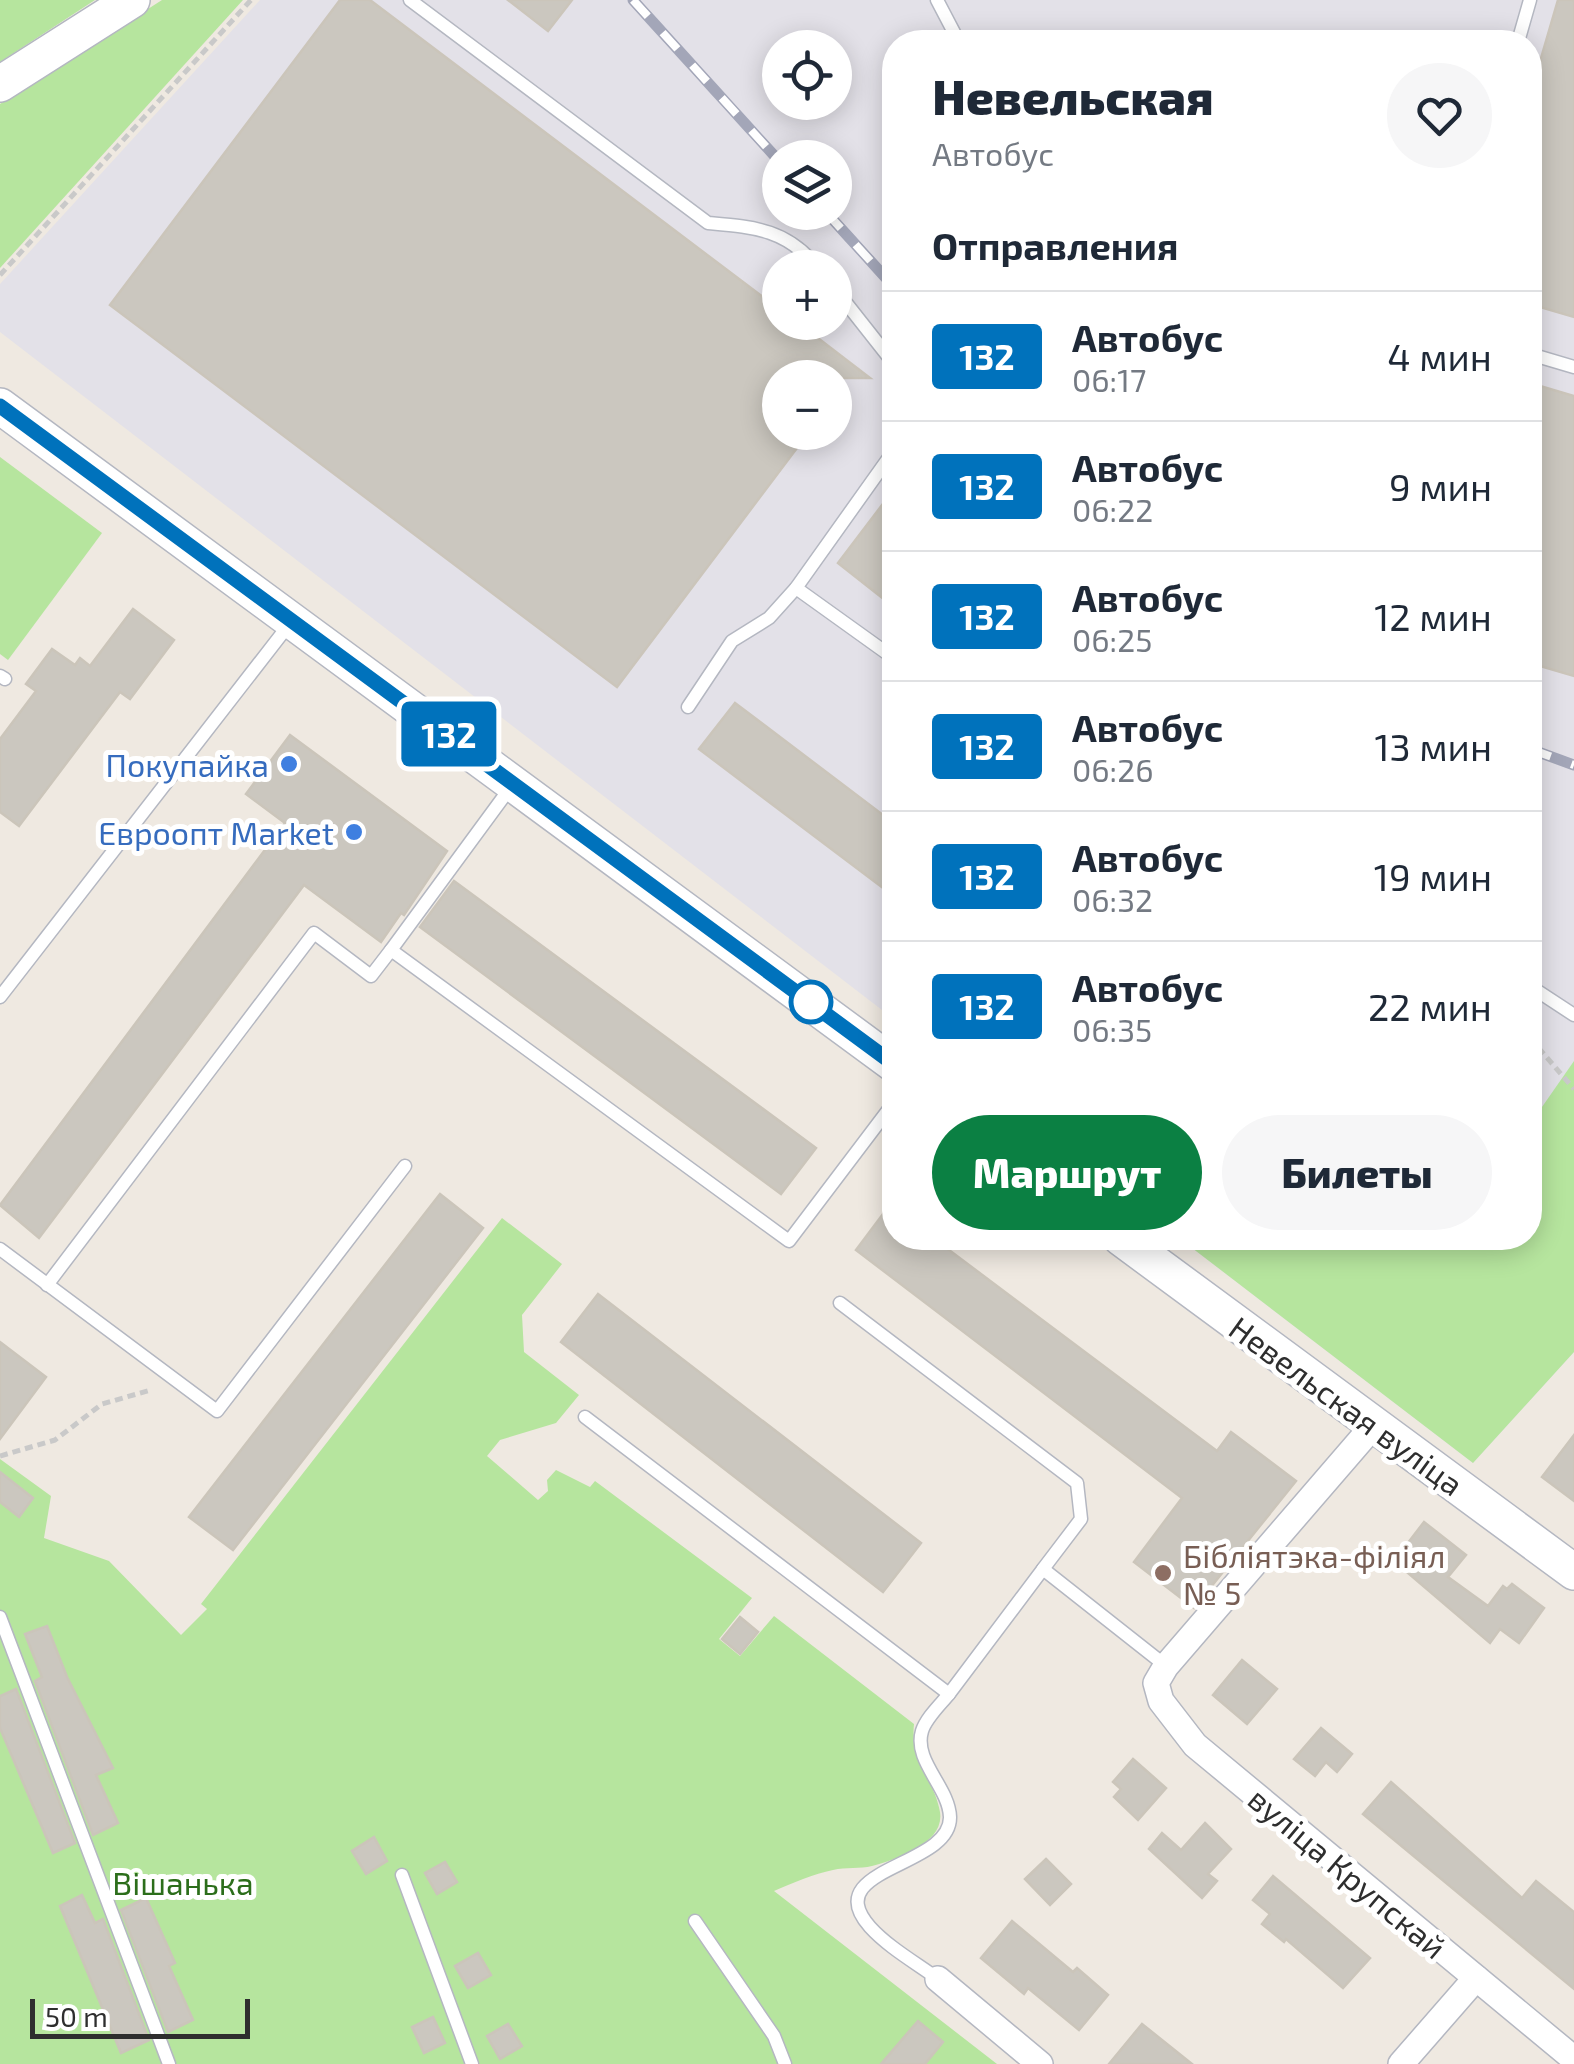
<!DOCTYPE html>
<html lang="ru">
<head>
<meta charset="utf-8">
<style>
  :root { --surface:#fff; --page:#f6f6f7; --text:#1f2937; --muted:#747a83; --line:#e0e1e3; --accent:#0b8043 }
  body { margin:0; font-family:"Exo 2",sans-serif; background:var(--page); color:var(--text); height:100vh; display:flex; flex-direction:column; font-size:38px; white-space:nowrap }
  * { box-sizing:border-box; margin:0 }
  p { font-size:32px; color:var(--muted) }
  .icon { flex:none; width:55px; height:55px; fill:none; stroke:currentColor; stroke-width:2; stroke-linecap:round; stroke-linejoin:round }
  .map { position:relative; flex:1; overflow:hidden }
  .sheet { position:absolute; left:882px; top:30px; width:660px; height:1220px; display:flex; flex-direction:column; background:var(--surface); border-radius:40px; box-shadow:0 5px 25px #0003 }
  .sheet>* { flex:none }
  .badge { padding:0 20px; border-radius:8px; font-size:35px; line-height:65px }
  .controls { position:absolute; left:762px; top:30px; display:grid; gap:20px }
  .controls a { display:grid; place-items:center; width:90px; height:90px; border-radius:50%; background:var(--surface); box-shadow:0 5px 25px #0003; font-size:50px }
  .scale { position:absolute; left:30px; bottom:25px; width:220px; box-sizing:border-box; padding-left:10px; border:5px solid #2e2e2e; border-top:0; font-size:28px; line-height:35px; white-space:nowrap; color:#2e2e2e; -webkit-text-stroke:8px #fff; paint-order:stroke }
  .map>.badge { position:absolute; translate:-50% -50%; box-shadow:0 0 0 5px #fff }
  h2 { padding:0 50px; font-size:38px; line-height:90px }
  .round { display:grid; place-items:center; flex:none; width:105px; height:105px; border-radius:52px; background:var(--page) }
  .overview { display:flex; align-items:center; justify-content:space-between; height:170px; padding:0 50px }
  h1 { font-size:48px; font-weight:800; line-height:75px }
  .action { display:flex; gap:20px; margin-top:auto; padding:20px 50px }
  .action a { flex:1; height:115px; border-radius:60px; background:var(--accent); color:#fff; font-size:40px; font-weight:800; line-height:115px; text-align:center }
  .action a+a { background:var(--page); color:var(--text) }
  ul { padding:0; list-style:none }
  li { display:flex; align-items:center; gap:30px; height:130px; padding:0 50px; border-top:2px solid var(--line) }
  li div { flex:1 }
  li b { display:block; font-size:38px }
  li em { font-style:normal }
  li .badge { min-width:110px; font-weight:700; text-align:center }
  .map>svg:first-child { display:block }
</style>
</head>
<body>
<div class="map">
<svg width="1574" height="2064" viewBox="0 0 1574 2064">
  <rect width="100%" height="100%" fill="#efe9e1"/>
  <!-- industrial -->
  <path fill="#e3e1e8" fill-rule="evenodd" d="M 260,0 L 1574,0 L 1574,1352 L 1473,1463 L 1179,1238 L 1530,1238 L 1530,42 L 895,42 L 895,1020 L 0,332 L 0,284 ZM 780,48 L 835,48 L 835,102 L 780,102 ZM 780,158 L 835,158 L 835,212 L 780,212 ZM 780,268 L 835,268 L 835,322 L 780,322 ZM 780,378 L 835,378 L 835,432 L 780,432 Z"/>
  <!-- green -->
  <g fill="#b6e59e">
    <path d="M 0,0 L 95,0 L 0,62 Z"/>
    <path d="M 162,0 L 243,0 L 0,268 L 0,104 Z"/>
    <path d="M 0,457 L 102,533 L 8,660 L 0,654 Z"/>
    <path d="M 1574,1061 L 1574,1352 L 1473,1463 L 1179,1238 L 1530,1238 L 1530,1114 L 1535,1117 Z"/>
    <path d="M 502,1218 L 562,1264 L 522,1315 L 524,1352 L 579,1395 L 556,1423 L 500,1440 L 487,1456 L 538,1500 L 548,1491 L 547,1480 L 556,1470 L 590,1487 L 595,1481 L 752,1598 L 719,1639 L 740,1656 L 774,1616 L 914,1724 C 910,1760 934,1779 940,1812 C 945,1843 897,1859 872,1866 C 860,1869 846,1867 833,1870 C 814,1874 792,1883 774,1891 L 997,2064 L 0,2064 L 0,1459 L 51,1496 L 44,1538 L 109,1561 L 181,1635 L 207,1609 L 201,1604 Z"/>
  </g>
  <!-- building -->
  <g fill="#cbc7bf" stroke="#cbc5ba" stroke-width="2.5">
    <path d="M 340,0 L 370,0 L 780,310 L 780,322 L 797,322 L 870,378 L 780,378 L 780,432 L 809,432 L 617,687 L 110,305 Z"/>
    <path d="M 508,0 L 572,0 L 548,31 Z"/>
    <path d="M 1558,0 L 1574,0 L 1574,317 L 1530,304 L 1530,96 Z"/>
    <path d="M 1530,383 L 1574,396 L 1574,676 L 1530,663 Z"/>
    <path d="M 895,488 L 895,608 L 838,563 Z"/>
    <path d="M 133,609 L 174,640 L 130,699 L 120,692 L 19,826 L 0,812 L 0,739 L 36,691 L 26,684 L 52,649 L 75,665 L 80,658 L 90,666 Z"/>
    <path d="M 735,703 L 895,824 L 895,897 L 699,749 Z"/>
    <path d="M 290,735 L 447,851 L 404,915 L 401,913 L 381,942 L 304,885 L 39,1238 L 0,1205 L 285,823 L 246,794 Z"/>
    <path d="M 454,881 L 816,1148 L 781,1194 L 420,927 Z"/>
    <path d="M 440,1194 L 483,1228 L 233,1550 L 189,1517 Z"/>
    <path d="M 895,1198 L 895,1238 L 933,1238 L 1217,1451 L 1231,1432 L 1296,1481 L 1194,1608 L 1134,1562 L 1182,1498 L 856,1250 Z"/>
    <path d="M 598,1294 L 921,1543 L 883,1592 L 561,1342 Z"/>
    <path d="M 0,1342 L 46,1377 L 0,1439 Z"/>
    <path d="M 1574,1435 L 1574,1501 L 1542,1477 Z"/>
    <path d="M 0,1472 L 33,1498 L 19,1517 L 0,1502 Z"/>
    <path d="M 1424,1522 L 1466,1555 L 1448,1577 L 1488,1606 L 1503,1586 L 1507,1589 L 1512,1584 L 1544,1608 L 1519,1643 L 1500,1629 L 1490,1643 L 1394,1561 Z"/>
    <path d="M 740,1617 L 758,1632 L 740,1654 L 722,1639 Z"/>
    <path d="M 47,1626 L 67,1677 L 113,1768 L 96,1775 L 118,1823 L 93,1835 L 35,1681 L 42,1677 L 25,1634 Z"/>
    <path d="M 1242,1660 L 1277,1689 L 1247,1724 L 1213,1695 Z"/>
    <path d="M 16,1689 L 75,1843 L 53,1853 L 0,1728 L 0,1696 Z"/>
    <path d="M 1321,1728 L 1352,1754 L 1337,1772 L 1326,1762 L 1315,1776 L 1294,1759 Z"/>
    <path d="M 1133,1759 L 1166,1788 L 1138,1820 L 1114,1797 L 1121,1789 L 1113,1782 Z"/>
    <path d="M 1391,1782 L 1522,1898 L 1536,1881 L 1574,1912 L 1574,1989 L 1363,1814 Z"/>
    <path d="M 1205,1823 L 1231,1849 L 1208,1874 L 1217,1881 L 1202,1898 L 1149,1849 L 1162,1833 L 1181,1850 Z"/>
    <path d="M 374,1837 L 387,1861 L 366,1874 L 352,1851 Z"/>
    <path d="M 1046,1859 L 1071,1884 L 1050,1905 L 1025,1879 Z"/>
    <path d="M 445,1862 L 457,1882 L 437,1894 L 425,1873 Z"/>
    <path d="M 1273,1876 L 1370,1958 L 1343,1988 L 1286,1939 L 1284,1942 L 1262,1924 L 1270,1914 L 1253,1900 Z"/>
    <path d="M 82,1895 L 95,1923 L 103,1919 L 149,2040 L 121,2053 L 60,1906 Z"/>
    <path d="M 146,1898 L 175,1963 L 169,1966 L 193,2020 L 168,2032 L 121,1910 Z"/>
    <path d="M 1012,1921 L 1073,1972 L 1077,1968 L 1108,1995 L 1079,2030 L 1028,1988 L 1024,1994 L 981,1958 Z"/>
    <path d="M 478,1953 L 491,1975 L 468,1988 L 455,1966 Z"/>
    <path d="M 433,2017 L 445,2043 L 424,2053 L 412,2027 Z"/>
    <path d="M 918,2021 L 943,2042 L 925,2064 L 881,2064 Z"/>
    <path d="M 508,2024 L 522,2046 L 500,2059 L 487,2036 Z"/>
    <path d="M 1142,2024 L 1192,2064 L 1109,2064 Z"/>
  </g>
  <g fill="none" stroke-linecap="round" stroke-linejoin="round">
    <!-- lane casing -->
    <g stroke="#b4b7c1" stroke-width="15">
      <g id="lane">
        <path d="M 410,0 L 708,223 C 754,227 787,229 818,268"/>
        <path d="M 937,0 L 959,42"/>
        <path d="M 1518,42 L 1530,0"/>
        <path d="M 835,289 L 895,365"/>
        <path d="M 1530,354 L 1574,367"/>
        <path d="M 796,588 L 895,659"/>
        <path d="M 0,676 L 5,679"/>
        <path d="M 688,707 L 732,641 L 769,618 L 796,588 L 895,449"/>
        <path d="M 391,950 L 513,784"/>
        <path d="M 0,997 L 291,622"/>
        <path d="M 1530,999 L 1539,992 L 1574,1015"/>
        <path d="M 0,1249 L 217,1411 L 405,1166"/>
        <path d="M 47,1285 L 314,933 L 371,976 L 391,950 L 789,1241 L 895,1101"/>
        <path d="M 840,1303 L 1077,1483 L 1081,1519 L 1043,1569"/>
        <path d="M 585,1417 L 949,1694 L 1043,1569 L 1166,1666"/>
        <path d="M 0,1617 L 169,2064"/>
        <path d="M 402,1875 L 472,2064"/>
        <path d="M 695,1921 L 774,2036 L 785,2064"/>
        <path d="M 938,1979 C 916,1963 888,1947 870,1927 C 817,1867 951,1868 950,1817 C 949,1787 913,1761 922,1731 C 926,1718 940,1705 949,1694"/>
      </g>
    </g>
    <!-- street casing -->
    <g stroke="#b4b7c1" stroke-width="28">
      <g id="street">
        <path d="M 1373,1426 L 1166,1666 L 1156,1683 L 1161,1701 L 1195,1745 L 1574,2059"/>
        <path d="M 938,1979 L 1040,2064"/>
        <path d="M 1401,2064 L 1476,1978"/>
      </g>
    </g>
    <!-- secondary casing -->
    <g stroke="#b4b7c1" stroke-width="38">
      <g id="secondary">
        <path d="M 0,84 L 132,0"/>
        <path d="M 0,406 L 895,1065"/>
        <path d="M 1121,1238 L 1574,1572"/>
      </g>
    </g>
    <!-- path -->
    <g stroke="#c9c9c9" stroke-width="5" stroke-dasharray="8 5" stroke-linecap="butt">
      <path d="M 0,275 L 251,0"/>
      <path d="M 1530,1038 L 1574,1089"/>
      <path d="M 0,1456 L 55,1440 L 102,1404 L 151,1390"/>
    </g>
    <!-- lane -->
    <use href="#lane" stroke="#fff" stroke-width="12"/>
    <!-- street -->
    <use href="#street" stroke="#fff" stroke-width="25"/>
    <!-- secondary -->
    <use href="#secondary" stroke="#fff" stroke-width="35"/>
    <!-- rail casing -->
    <g stroke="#a3a6b8" stroke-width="11">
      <g id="rail">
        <path d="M 633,0 L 780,162"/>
        <path d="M 826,212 L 895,288"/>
        <path d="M 1530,749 L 1574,765"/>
      </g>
    </g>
    <!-- rail -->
    <use href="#rail" stroke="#fff" stroke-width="8" stroke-dasharray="22" stroke-linecap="butt"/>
  </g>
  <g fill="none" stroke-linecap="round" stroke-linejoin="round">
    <!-- line casing -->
    <g stroke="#fff" stroke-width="22">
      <path id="line" d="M 0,406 L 895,1065"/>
    </g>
    <!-- line -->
    <use href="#line" stroke="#0072bc" stroke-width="15"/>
  </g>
  <!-- markers -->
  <g fill="#3f7fe0" stroke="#fff" stroke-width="4">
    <circle cx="289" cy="764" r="10"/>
    <circle cx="354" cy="832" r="10"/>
  </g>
  <circle fill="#fff" stroke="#0072bc" stroke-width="5" cx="811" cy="1002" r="20"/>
  <circle fill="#8d6e63" stroke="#fff" stroke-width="4" cx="1163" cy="1573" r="10"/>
  <g text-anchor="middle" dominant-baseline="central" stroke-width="10" stroke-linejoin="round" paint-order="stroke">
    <!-- shop labels -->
    <g font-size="32" fill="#366cbe" stroke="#fff" text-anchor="end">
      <text x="269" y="764">Покупайка</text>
      <text x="334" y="832">Евроопт Market</text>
    </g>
    <!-- street labels -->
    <g font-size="32" fill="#2e2e2e" stroke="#fff">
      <text transform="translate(1347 1405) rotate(36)">Невельская вуліца</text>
      <text transform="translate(1348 1872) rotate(40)">вуліца Крупскай</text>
    </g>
    <!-- education labels -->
    <g font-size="32" fill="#785e54" stroke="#fff" text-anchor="start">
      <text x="1183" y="1555">Бібліятэка-філіял<tspan x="1183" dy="37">№ 5</tspan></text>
    </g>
    <!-- park labels -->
    <g font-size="32" fill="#2c6e1b" stroke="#fff">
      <text x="183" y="1882">Вішанька</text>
    </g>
  </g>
</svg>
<div class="controls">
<a><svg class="icon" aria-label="locate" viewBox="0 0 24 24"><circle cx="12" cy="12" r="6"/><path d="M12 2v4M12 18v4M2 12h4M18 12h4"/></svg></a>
<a><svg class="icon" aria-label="layers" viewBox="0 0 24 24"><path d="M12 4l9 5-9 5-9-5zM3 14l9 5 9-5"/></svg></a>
<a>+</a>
<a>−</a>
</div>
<div class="scale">50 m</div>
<b class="badge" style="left:449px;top:734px;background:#0072bc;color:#fff">132</b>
<section class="sheet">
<div class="overview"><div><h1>Невельская</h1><p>Автобус</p></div><a class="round"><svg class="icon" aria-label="heart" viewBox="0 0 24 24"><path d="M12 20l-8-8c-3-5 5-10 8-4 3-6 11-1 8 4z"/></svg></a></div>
<h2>Отправления</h2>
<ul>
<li><span class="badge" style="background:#0072bc;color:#fff">132</span><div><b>Автобус</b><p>06:17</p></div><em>4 мин</em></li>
<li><span class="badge" style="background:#0072bc;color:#fff">132</span><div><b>Автобус</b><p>06:22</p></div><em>9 мин</em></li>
<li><span class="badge" style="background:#0072bc;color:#fff">132</span><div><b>Автобус</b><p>06:25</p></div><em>12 мин</em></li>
<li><span class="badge" style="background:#0072bc;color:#fff">132</span><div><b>Автобус</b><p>06:26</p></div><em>13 мин</em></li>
<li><span class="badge" style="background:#0072bc;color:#fff">132</span><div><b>Автобус</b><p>06:32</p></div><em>19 мин</em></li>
<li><span class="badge" style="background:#0072bc;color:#fff">132</span><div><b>Автобус</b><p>06:35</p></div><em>22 мин</em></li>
</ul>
<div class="action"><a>Маршрут</a><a>Билеты</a></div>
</section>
</div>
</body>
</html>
